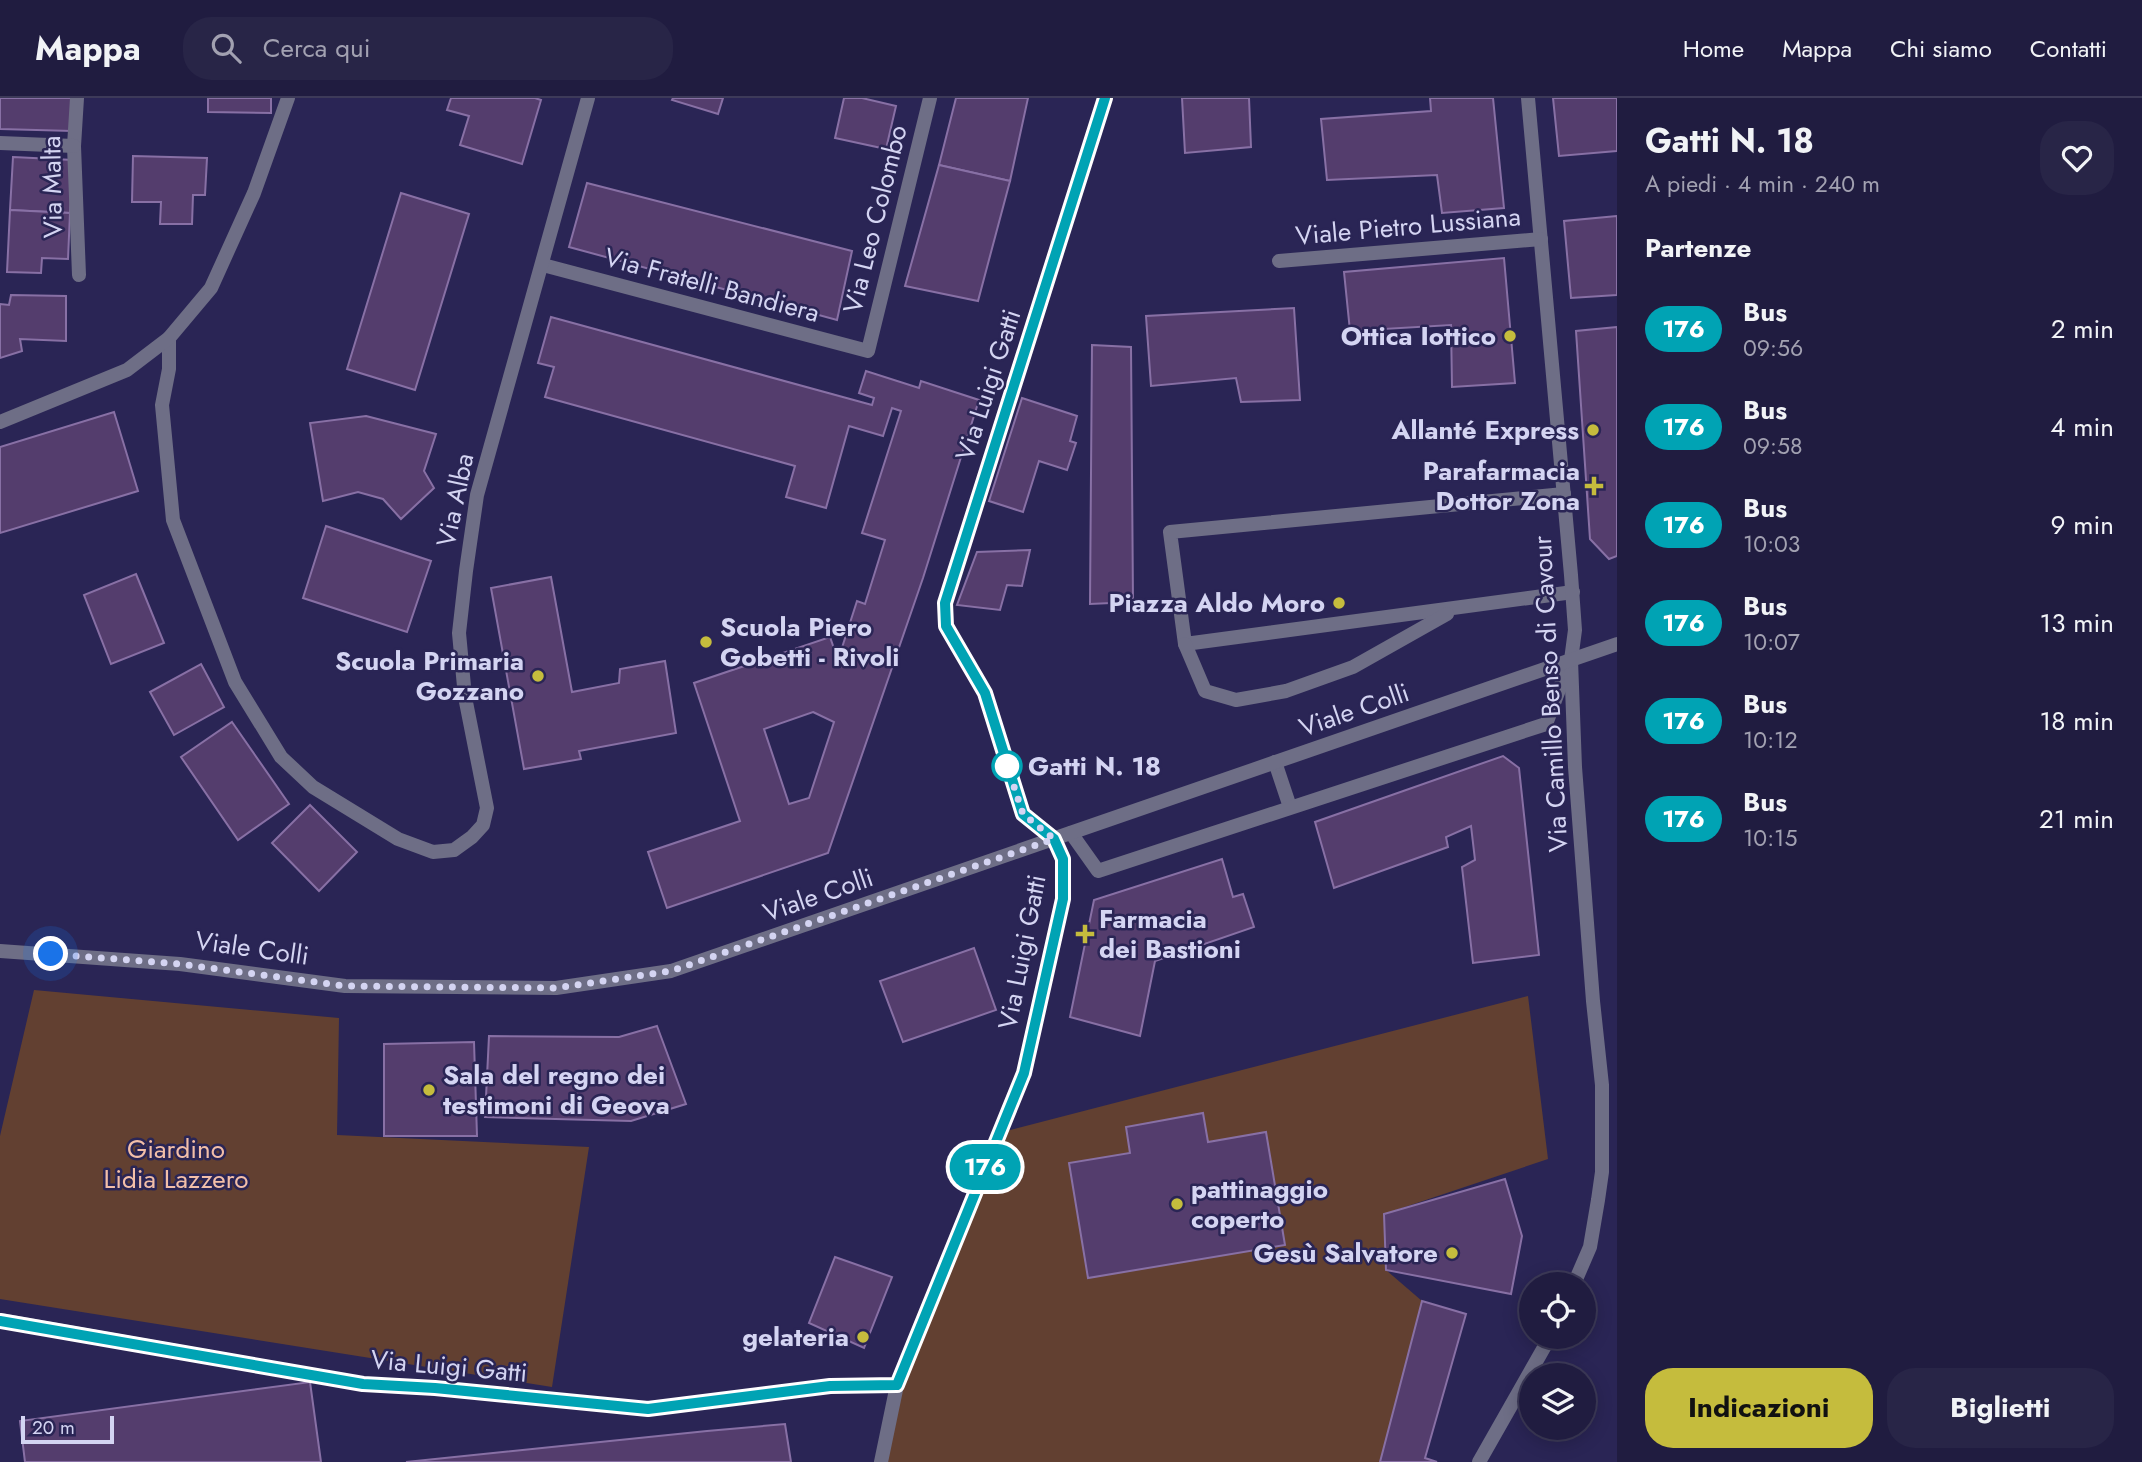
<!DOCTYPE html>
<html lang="it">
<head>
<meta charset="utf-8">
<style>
  :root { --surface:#201c40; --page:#282547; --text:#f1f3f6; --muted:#a2a1b1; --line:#3d3a59; --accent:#c5bc3d }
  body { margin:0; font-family:Jost,sans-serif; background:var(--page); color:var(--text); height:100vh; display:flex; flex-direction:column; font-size:26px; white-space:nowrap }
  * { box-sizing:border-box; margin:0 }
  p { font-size:23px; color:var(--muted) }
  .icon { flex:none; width:38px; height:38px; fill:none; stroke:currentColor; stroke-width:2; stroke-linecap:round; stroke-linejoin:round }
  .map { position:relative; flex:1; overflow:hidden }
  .drawer { display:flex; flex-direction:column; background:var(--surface); width:525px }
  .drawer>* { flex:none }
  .badge { padding:0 14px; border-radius:23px; font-size:24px; line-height:46px }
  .buttons { position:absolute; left:1519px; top:1174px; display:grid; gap:14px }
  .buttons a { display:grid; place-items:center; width:77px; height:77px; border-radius:50%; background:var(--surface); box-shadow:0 4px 18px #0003,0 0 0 2px var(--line); font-size:35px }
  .scale { position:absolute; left:21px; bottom:18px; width:93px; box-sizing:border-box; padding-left:7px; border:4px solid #d4d4f2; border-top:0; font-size:19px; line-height:24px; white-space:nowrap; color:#d4d4f2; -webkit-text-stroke:5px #2a2555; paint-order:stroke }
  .you { position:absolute; width:35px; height:35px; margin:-18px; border:5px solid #fff; border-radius:50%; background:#1a73e8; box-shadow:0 0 0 10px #1a73e833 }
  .map>.badge { position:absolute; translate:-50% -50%; box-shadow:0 0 0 4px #fff }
  h2 { padding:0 28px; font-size:26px; line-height:63px }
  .round { display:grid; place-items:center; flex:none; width:74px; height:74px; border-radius:28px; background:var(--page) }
  .headline { display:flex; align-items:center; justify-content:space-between; height:119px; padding:0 28px }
  h1 { font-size:33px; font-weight:700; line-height:52px }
  .action { display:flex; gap:14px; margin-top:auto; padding:14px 28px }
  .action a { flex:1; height:80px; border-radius:28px; background:var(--accent); color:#111; font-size:28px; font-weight:700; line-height:80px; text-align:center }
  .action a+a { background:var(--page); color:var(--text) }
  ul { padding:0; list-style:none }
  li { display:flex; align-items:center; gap:21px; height:98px; padding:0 28px }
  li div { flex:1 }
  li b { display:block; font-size:26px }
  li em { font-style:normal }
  li .badge { min-width:77px; font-weight:700; text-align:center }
  header { display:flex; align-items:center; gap:42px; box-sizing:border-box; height:98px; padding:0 35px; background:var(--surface); border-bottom:2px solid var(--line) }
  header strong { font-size:33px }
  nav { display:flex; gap:38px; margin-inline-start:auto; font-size:24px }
  .search { width:490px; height:63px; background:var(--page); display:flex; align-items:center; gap:18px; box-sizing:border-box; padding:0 24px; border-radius:28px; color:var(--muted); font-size:26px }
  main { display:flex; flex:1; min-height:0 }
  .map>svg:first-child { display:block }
</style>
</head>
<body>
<header>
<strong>Mappa</strong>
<div class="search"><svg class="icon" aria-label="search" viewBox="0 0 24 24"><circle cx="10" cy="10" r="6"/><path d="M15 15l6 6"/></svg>Cerca qui</div>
<nav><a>Home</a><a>Mappa</a><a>Chi siamo</a><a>Contatti</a></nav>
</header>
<main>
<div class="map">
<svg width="1617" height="1364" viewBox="0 0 1617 1364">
  <rect width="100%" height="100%" fill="#2a2555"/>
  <!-- green -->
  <g fill="#624031">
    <path d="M 34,892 L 339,920 L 337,1037 L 589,1049 L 552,1289 L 0,1201 L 0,1038 Z"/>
    <path d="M 1528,898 L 1548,1061 L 1384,1116 L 1386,1172 L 1422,1203 L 1380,1364 L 881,1364 L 897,1287 L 999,1035 Z"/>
  </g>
  <!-- building -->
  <g fill="#543d6d" stroke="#8870a5" stroke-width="2" fill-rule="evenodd">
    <path d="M 0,0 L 73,0 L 72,33 L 0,31 Z"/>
    <path d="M 208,0 L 271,0 L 271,15 L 208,14 Z"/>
    <path d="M 451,0 L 535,0 L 541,2 L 522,66 L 460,47 L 469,18 L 447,12 Z"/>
    <path d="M 673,0 L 723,0 L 718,16 L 672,2 Z"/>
    <path d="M 844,0 L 862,0 L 896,8 L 886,51 L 835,40 Z"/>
    <path d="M 956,0 L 1028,0 L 1010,83 L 939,67 Z"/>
    <path d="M 1182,0 L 1249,0 L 1251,49 L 1185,55 Z"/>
    <path d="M 1430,0 L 1493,0 L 1504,110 L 1442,115 L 1437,77 L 1327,82 L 1321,21 L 1431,13 Z"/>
    <path d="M 1553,0 L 1617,0 L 1617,53 L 1559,58 Z"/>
    <path d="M 133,58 L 207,60 L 205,97 L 193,97 L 192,126 L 160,126 L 161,104 L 132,104 Z"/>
    <path d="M 13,59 L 73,62 L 70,115 L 10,112 Z"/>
    <path d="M 939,67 L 1010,83 L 978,203 L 905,188 Z"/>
    <path d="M 587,85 L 852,153 L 837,222 L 569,149 Z"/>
    <path d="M 401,95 L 469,116 L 415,292 L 347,271 Z"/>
    <path d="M 10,112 L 70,115 L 68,161 L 42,160 L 41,175 L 7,174 Z"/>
    <path d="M 1617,118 L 1617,197 L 1571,200 L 1564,123 Z"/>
    <path d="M 1504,160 L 1515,285 L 1452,289 L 1451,227 L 1350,233 L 1344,174 Z"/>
    <path d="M 11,197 L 66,198 L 66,243 L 20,241 L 22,253 L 0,260 L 0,206 L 9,207 Z"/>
    <path d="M 1294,210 L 1300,302 L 1241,304 L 1236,280 L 1151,288 L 1146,218 Z"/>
    <path d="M 551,219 L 872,307 L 874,300 L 859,295 L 866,273 L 919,290 L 921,283 L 979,302 L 923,480 L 828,755 L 667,810 L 648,754 L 740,723 L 694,585 L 830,539 L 838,562 L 857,503 L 865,506 L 885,442 L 862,435 L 901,313 L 892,310 L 883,338 L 849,328 L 826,410 L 786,399 L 795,368 L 545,299 L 554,269 L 538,265 ZM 813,614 L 834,624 L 809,700 L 789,706 L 764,631 Z"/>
    <path d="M 1617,229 L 1617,458 L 1609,461 L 1590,441 L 1576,233 Z"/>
    <path d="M 1092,247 L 1131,249 L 1133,504 L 1090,506 Z"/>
    <path d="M 1022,300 L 1077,318 L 1070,343 L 1076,345 L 1067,372 L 1039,363 L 1023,414 L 989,403 Z"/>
    <path d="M 114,314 L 138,393 L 0,435 L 0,349 Z"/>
    <path d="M 366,318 L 436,336 L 424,373 L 434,390 L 401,421 L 383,401 L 358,394 L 323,403 L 310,325 Z"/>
    <path d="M 326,428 L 431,463 L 407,534 L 303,500 Z"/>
    <path d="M 1030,452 L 1022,488 L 1007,487 L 1000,512 L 957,507 L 977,454 Z"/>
    <path d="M 136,476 L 164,545 L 111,566 L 84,497 Z"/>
    <path d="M 551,479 L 572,594 L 619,585 L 620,571 L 665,563 L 676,635 L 579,653 L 581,661 L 524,671 L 491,490 Z"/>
    <path d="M 201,566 L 224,609 L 174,637 L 150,594 Z"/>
    <path d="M 232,624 L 289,706 L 238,742 L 181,659 Z"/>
    <path d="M 1503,658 L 1519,670 L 1539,857 L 1473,865 L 1462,769 L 1475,762 L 1471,728 L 1446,739 L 1448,749 L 1334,790 L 1315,724 Z"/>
    <path d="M 310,707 L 357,754 L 319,793 L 272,745 Z"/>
    <path d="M 1222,761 L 1233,799 L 1243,796 L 1254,829 L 1155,863 L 1140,938 L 1070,919 L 1094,802 Z"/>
    <path d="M 974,850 L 996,912 L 903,944 L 880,883 Z"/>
    <path d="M 657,928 L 686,1006 L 631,1023 L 485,1019 L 489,938 L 619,939 Z"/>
    <path d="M 474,944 L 477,1038 L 384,1038 L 384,946 Z"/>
    <path d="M 1203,1015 L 1208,1044 L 1266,1034 L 1285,1147 L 1088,1180 L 1069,1065 L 1130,1055 L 1126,1029 Z"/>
    <path d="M 1505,1081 L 1522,1138 L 1511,1196 L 1386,1172 L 1384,1116 Z"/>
    <path d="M 835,1159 L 892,1179 L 864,1250 L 809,1225 Z"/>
    <path d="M 1422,1203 L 1466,1216 L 1425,1360 L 1437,1364 L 1380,1364 Z"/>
    <path d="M 310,1284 L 321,1364 L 25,1364 L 20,1323 Z"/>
    <path d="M 785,1326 L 791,1364 L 406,1364 L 707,1333 Z"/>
  </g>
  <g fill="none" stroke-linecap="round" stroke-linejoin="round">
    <!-- service -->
    <g stroke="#6e6e86" stroke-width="14">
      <path d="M 1564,396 L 1170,434 L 1185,546 L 1573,494"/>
      <path d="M 1185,546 L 1205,593 L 1236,602 L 1286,593 L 1353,569 L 1447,516"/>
      <path d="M 1275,664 L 1290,709"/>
      <path d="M 1071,735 L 1098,773 L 1546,626 L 1570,563"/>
    </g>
    <!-- minor -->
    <g stroke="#6e6e86" stroke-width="14">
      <path d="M 77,0 L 74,48 L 79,177"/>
      <path d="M 1528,0 L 1571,477 L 1575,532 L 1571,562 L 1575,669 L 1593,903 L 1602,987 L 1602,1074 L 1598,1102 L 1590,1149 L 1574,1186"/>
      <path d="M 0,45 L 74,48"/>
      <path d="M 1279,163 L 1541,141"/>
      <path d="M 543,167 L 868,253 L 930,0"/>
      <path d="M 169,240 L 169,271 L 162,307 L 173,422 L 235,584 L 281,659 L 313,689 L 398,741 L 433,754 L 454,752 L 472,739 L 483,727 L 487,710 L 465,599 L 459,535 L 466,473 L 477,397 L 588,0"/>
      <path d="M 0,324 L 127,272 L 169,240 L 211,190 L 254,95 L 288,0"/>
      <path d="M 0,1222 L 363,1286 L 435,1290 L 648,1311 L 830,1288 L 897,1287"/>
      <path d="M 881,1364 L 897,1287 L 1024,975 L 1063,801 L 1063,761 L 1054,741 L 1023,716 L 985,595 L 946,528 L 945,505 L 1105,0"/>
      <path d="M 1479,1364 L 1550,1239"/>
    </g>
    <!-- tertiary -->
    <path stroke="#6e6e86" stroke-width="14" d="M 0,853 L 180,866 L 345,888 L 556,890 L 671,873 L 1617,546"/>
  </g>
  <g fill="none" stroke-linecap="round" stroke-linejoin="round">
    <!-- line casing -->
    <g stroke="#fff" stroke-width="16">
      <path id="line" d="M 0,1223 L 363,1286 L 435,1290 L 648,1311 L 830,1288 L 897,1287 L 1024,975 L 1063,801 L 1063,761 L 1054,741 L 1023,716 L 985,595 L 946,528 L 945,505 L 1105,0"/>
    </g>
    <!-- line -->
    <use href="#line" stroke="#00a3b4" stroke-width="10"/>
    <!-- walk -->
    <path stroke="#d4d4f2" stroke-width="7" stroke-dasharray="0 12.6" d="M 51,856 L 180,866 L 345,888 L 556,890 L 671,873 L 1054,741 L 1023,716 L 1005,661 L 1007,668"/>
  </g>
  <!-- markers -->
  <g fill="#c5bc3d" stroke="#2a2555" stroke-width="2.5">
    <circle cx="1510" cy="238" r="7"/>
    <circle cx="1593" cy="332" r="7"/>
    <path d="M1590.5 377.5h7v7h7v7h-7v7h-7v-7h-7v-7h7z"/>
    <circle cx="1339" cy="505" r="7"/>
    <circle cx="706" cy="544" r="7"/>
    <circle cx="538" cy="578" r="7"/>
    <path d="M1081.5 825.5h7v7h7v7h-7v7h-7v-7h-7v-7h7z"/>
    <circle cx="429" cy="992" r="7"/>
    <circle cx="1177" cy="1106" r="7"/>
    <circle cx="1452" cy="1155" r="7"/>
    <circle cx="863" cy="1239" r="7"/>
  </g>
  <circle fill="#fff" stroke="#00a3b4" stroke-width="3.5" cx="1007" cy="668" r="14"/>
  <g text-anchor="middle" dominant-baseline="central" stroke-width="5" stroke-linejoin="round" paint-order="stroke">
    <!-- street labels -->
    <g font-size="26" fill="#d4d4f2" stroke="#2a2555">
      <text transform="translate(52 89) rotate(-91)">Via Malta</text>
      <text transform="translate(875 121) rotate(-76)">Via Leo Colombo</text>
      <text transform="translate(1408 128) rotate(-5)">Viale Pietro Lussiana</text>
      <text transform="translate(712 187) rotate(15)">Via Fratelli Bandiera</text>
      <text transform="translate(988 287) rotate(-72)">Via Luigi Gatti</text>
      <text transform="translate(455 402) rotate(-78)">Via Alba</text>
      <text transform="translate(1550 596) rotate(-93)">Via Camillo Benso di Cavour</text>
      <text transform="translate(1354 612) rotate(-19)">Viale Colli</text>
      <text transform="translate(818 797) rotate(-19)">Viale Colli</text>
      <text transform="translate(252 850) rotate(8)">Viale Colli</text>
      <text transform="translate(1022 854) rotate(-79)">Via Luigi Gatti</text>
      <text transform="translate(449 1268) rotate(5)">Via Luigi Gatti</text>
    </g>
    <!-- poi labels -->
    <g font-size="26" font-weight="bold" fill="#d4d4f2" stroke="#2a2555" text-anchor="end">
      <text x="1496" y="238">Ottica Iottico</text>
      <text x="1579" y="332">Allanté Express</text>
      <text x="1580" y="373">Parafarmacia<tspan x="1580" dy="30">Dottor Zona</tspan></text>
      <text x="1325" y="505">Piazza Aldo Moro</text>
      <text x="720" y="529" text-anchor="start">Scuola Piero<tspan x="720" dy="30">Gobetti - Rivoli</tspan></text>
      <text x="524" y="563">Scuola Primaria<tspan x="524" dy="30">Gozzano</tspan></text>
      <text x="1099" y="821" text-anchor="start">Farmacia<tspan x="1099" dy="30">dei Bastioni</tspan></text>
      <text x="443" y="977" text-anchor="start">Sala del regno dei<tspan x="443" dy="30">testimoni di Geova</tspan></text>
      <text x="1191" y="1091" text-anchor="start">pattinaggio<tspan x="1191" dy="30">coperto</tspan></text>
      <text x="1438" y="1155">Gesù Salvatore</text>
      <text x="849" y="1239">gelateria</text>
    </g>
    <!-- stop labels -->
    <g font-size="26" font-weight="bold" fill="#d4d4f2" stroke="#2a2555" text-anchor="start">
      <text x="1028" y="668">Gatti N. 18</text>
    </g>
    <!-- park labels -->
    <g font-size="26" fill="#f3bfa8" stroke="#2a2555">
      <text x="176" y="1051">Giardino<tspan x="176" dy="30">Lidia Lazzero</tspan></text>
    </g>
  </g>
</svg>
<div class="buttons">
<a><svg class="icon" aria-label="locate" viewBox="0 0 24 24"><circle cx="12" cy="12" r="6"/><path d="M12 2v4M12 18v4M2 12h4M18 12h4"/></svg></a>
<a><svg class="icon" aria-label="layers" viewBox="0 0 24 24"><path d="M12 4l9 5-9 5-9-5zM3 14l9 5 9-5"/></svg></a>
</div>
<div class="scale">20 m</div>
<div class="you" style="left:51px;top:856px"></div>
<b class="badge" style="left:985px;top:1069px;background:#00a3b4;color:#fff">176</b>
</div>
<section class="drawer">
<div class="headline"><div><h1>Gatti N. 18</h1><p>A piedi · 4 min · 240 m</p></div><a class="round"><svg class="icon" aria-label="heart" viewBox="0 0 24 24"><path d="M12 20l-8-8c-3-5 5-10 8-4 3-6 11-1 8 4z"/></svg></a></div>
<h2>Partenze</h2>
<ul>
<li><span class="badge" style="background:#00a3b4;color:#fff">176</span><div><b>Bus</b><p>09:56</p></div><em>2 min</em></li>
<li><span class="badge" style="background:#00a3b4;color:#fff">176</span><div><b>Bus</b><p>09:58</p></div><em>4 min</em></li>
<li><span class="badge" style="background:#00a3b4;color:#fff">176</span><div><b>Bus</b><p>10:03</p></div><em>9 min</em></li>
<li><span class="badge" style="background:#00a3b4;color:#fff">176</span><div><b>Bus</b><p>10:07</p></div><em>13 min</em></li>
<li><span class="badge" style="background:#00a3b4;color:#fff">176</span><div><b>Bus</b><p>10:12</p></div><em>18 min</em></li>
<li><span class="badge" style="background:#00a3b4;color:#fff">176</span><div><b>Bus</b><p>10:15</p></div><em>21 min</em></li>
</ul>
<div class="action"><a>Indicazioni</a><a>Biglietti</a></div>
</section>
</main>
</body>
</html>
